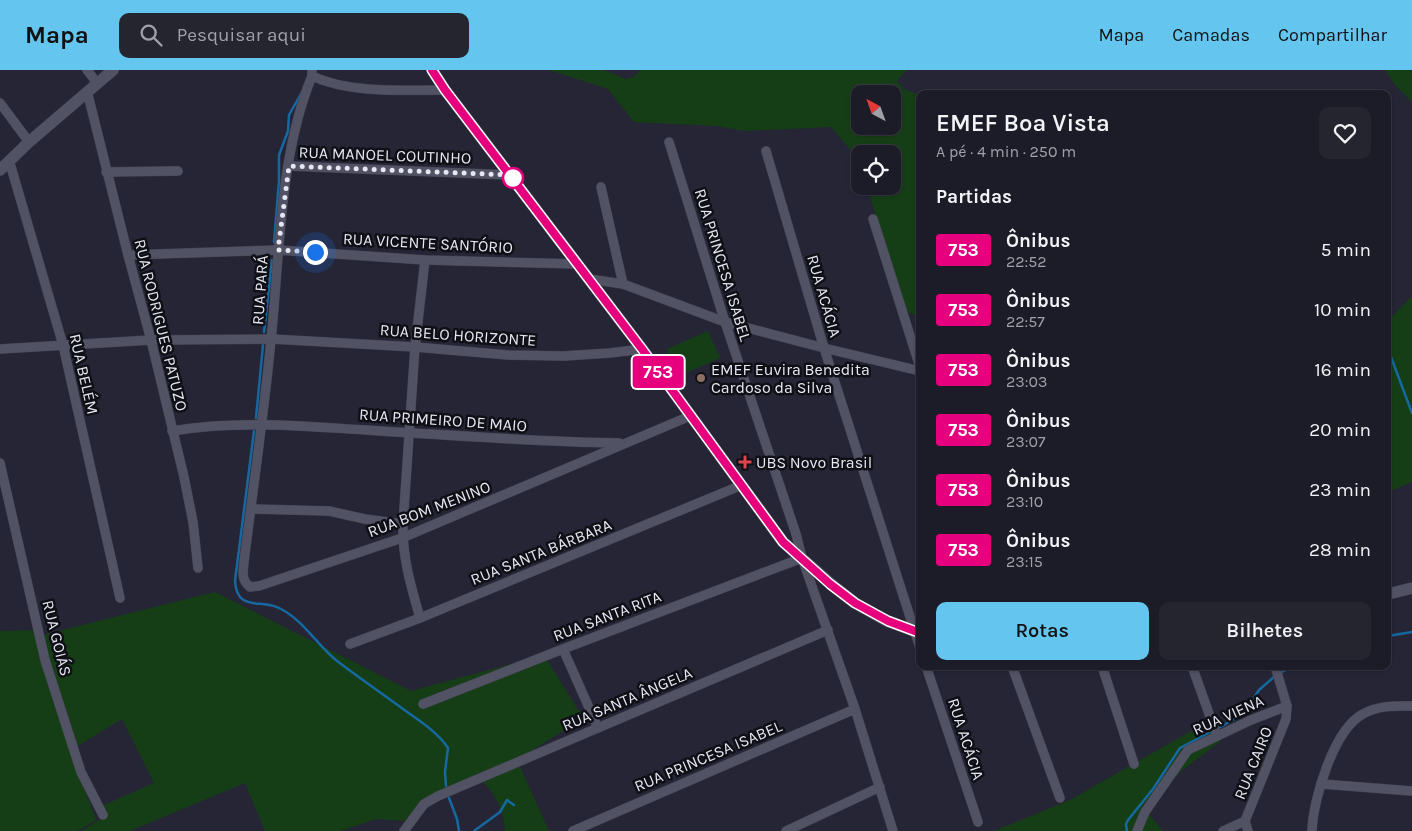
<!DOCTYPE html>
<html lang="pt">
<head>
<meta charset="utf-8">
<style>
  :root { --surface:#1c1c28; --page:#252530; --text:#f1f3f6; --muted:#a0a1a8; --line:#3a3a45; --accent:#64c5ee }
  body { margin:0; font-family:Karla,sans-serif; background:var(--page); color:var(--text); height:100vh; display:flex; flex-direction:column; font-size:19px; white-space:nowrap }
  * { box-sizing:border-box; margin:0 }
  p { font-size:16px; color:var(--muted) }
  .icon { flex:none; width:28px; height:28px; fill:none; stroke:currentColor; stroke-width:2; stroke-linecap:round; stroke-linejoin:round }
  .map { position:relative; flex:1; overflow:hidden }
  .side { position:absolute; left:916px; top:20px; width:475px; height:580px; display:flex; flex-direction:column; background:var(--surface); border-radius:10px; box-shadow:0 1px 4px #0004,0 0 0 1px var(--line) }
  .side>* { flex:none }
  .badge { padding:0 10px; border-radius:4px; font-size:18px; line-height:32px }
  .needle { width:32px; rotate:319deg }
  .controls { position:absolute; left:851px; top:15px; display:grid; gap:10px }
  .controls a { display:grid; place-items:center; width:50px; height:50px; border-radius:10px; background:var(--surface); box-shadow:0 1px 4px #0004,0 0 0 1px var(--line); font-size:25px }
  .you { position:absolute; width:25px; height:25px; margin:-12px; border:4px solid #fff; border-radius:50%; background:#1a73e8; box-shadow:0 0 0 8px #1a73e833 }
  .map>.badge { position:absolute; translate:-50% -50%; box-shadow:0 0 0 2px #fff }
  h2 { padding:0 20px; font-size:19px; line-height:45px }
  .round { display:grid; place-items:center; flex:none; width:52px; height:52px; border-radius:10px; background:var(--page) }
  .overview { display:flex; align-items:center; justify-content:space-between; height:85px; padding:0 20px }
  h1 { font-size:24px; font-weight:600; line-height:38px }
  .cta { display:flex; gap:10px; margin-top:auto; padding:10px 20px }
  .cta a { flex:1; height:58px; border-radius:10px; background:var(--accent); color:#111; font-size:20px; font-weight:600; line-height:58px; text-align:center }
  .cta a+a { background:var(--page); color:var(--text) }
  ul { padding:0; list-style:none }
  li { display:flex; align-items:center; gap:15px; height:60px; padding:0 20px }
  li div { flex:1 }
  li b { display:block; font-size:19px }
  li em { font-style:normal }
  li .badge { min-width:55px; font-weight:700; text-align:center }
  header { display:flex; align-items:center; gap:30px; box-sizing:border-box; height:70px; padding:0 25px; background:var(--accent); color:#111 }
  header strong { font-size:24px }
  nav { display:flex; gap:28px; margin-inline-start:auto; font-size:18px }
  .search { width:350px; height:45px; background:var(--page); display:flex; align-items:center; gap:12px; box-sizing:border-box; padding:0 18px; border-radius:10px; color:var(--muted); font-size:19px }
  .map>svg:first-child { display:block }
</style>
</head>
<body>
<header>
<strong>Mapa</strong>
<div class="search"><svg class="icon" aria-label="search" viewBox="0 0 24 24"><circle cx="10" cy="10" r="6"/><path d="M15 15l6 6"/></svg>Pesquisar aqui</div>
<nav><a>Mapa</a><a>Camadas</a><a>Compartilhar</a></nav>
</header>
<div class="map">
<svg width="1412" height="761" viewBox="0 0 1412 761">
  <rect width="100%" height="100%" fill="#252536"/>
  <!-- green -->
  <g fill="#163e16" fill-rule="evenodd">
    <path d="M 549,0 L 604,0 L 626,9 L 635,6 L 640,0 L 907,0 L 897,11 L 904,19 L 920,25 L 920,247 L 909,243 L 892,213 L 868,116 L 892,116 L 892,84 L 860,84 L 860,91 L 831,57 L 745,61 L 717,56 L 634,52 L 608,19 ZM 860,24 L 892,24 L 892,56 L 860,56 Z"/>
    <path d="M 1385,0 L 1412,0 L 1412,32 L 1395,15 Z"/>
    <path d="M 1412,226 L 1412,412 L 1388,422 L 1388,251 Z"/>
    <path d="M 708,261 L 720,288 L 679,306 L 667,279 Z"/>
    <path d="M 215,522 L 411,621 L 544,585 L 583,648 L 517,690 L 549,761 L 505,761 C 504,741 496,724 481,710 L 436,727 L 407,751 L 376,749 L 341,761 L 265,761 L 245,713 L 130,761 L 81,761 L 101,749 L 97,738 L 154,713 L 122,649 L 76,677 L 39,566 Z"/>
    <path d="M 35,560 L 62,658 L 96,750 L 78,761 L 0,761 L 0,561 Z"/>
    <path d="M 1205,653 L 1221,671 L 1181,701 L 1148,743 L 1163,761 L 994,761 L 1070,730 Z"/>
  </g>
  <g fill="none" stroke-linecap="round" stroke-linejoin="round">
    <!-- stream -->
    <g stroke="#1569a0" stroke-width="2.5">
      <path d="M 274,172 L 279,111 L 279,85 L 288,61 L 289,45 L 302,22"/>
      <path d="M 264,262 L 272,190"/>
      <path d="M 1388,279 L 1412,343"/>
      <path d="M 256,348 L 263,275"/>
      <path d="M 254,361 L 235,511 C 237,543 262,528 281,539 C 304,551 317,575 337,591 C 357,606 378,621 399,636 C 416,649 436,660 448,678 L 445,702 L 446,716"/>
      <path d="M 1388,566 L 1412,562"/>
      <path d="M 1279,603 L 1294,596"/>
      <path d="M 1217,659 L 1236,648 L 1248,637 L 1259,620 L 1275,606"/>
      <path d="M 449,728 L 457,749 L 459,761"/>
      <path d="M 474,761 L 500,742 L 507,730 L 514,735"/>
      <path d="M 1127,761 L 1126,754 L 1128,750 L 1153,719 L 1180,678 L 1212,661"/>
    </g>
    <!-- minor casing -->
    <g stroke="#434250" stroke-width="10">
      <g id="minor">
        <path d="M 87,0 L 97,13"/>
        <path d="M 312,0 L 312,6 C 279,86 280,184 271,270 C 264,344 253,418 244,492 C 243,502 241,510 250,517 L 259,516 L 402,468 L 690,346"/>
        <path d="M 312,6 C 351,24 404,20 445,20"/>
        <path d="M 87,21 L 128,185 L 151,270 L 184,407 L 193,452 L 198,498"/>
        <path d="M 0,33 L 29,72"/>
        <path d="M 669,72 L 725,252 L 796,464 L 802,488 L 855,639 L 893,761"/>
        <path d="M 766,81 L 824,278 L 920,578"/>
        <path d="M 9,90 L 63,275 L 120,528"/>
        <path d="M 289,96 L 511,105"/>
        <path d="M 106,102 L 178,101"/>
        <path d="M 601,117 L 623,214"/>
        <path d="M 873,149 L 920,297"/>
        <path d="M 128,185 L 278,180 L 425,190 L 578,194"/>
        <path d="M 589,209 L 623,214 L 725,252 L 824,278 L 920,301"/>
        <path d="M 0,279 L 151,270 L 272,269 L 415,277 L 508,285 L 564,286 L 610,283 L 642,279"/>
        <path d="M 172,361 C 237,350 300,356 365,360 C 450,365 534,372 619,373"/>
        <path d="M 0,393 L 45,590 L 81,702 L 103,745"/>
        <path d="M 251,439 L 329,441 L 365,449 L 403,454"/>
        <path d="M 420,548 C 411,516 402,487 403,454 L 415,277 L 425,190"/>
        <path d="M 350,574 L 420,548 L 742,415"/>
        <path d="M 563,579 L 598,658"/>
        <path d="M 926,596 L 978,752"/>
        <path d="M 1012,596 L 1060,728"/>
        <path d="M 1102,596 L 1134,694"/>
        <path d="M 1192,596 L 1217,666"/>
        <path d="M 423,634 L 563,579 L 802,488"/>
        <path d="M 1322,714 L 1412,721"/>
        <path d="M 404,761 L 424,734 L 438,726 L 828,560"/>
        <path d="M 573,761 L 855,639"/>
        <path d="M 786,761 L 880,717"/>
        <path d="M 1137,761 L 1145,742 L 1188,680 L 1251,650 L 1287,636"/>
        <path d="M 1223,761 L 1245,751"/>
        <path d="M 1248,761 L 1245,751 L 1286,649 L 1287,636 L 1275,596"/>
        <path d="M 1312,761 C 1313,729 1334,659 1363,644 C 1379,635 1395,636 1412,636"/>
      </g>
    </g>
    <!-- tertiary casing -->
    <g stroke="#434250" stroke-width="12">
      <g id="tertiary">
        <path d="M 432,0 L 445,20 L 642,279 L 783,472 L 830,513 L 855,533 L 887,551 L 920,563"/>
        <path d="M 0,100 L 29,72 L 113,0"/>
        <path d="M 1388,524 L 1412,518"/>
      </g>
    </g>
    <!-- minor -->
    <use href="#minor" stroke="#525265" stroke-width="9"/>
    <!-- tertiary -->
    <use href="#tertiary" stroke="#525265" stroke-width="11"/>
  </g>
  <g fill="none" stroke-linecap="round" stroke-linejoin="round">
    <!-- line casing -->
    <g stroke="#fff" stroke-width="11">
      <path id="line" d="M 432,0 L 445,20 L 642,279 L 783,472 L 830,514 L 855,533 L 888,551 L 920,563"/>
    </g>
    <!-- line -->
    <use href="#line" stroke="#e6007e" stroke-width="8"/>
    <!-- walk -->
    <path stroke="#e7e7f3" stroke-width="5" stroke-dasharray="0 9" d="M 315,182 L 278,180 L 289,96 L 511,105 L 513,108"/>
  </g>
  <!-- markers -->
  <circle fill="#fff" stroke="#e6007e" stroke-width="2.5" cx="513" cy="108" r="10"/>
  <circle fill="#8d6e63" stroke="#0f0f16" stroke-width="2" cx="701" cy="308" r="5"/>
  <path fill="#e0444e" stroke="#0f0f16" stroke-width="2" d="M742.5 384.5h5v5h5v5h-5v5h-5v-5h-5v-5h5z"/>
  <g text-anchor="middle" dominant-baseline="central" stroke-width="5" stroke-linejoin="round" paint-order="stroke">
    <!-- street labels -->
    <g font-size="16" fill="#e7e7f3" stroke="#0f0f16">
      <text transform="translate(385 85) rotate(2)">RUA MANOEL COUTINHO</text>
      <text transform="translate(428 173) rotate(3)">RUA VICENTE SANTÓRIO</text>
      <text transform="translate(723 195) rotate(73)">RUA PRINCESA ISABEL</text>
      <text transform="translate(260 220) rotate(-86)">RUA PARÁ</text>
      <text transform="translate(824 226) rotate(74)">RUA ACÁCIA</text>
      <text transform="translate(161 255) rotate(76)">RUA RODRIGUES PATUZO</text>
      <text transform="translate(458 265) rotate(4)">RUA BELO HORIZONTE</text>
      <text transform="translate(84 304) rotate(77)">RUA BELÉM</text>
      <text transform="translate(443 350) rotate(4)">RUA PRIMEIRO DE MAIO</text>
      <text transform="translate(429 439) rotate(-21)">RUA BOM MENINO</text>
      <text transform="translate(541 482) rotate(-22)">RUA SANTA BÁRBARA</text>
      <text transform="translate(607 546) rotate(-21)">RUA SANTA RITA</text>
      <text transform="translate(57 568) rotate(76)">RUA GOIÁS</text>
      <text transform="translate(627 629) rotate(-23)">RUA SANTA ÂNGELA</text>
      <text transform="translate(1228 645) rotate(-24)">RUA VIENA</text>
      <text transform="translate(966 669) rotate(72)">RUA ACÁCIA</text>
      <text transform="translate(708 686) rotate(-23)">RUA PRINCESA ISABEL</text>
      <text transform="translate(1253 693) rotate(-68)">RUA CAIRO</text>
    </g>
    <!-- poi labels -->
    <g font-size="16" fill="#e7e7f3" stroke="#0f0f16" text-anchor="start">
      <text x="711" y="299">EMEF Euvira Benedita<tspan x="711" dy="18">Cardoso da Silva</tspan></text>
      <text x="756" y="392">UBS Novo Brasil</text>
    </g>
  </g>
</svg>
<div class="controls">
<a><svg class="needle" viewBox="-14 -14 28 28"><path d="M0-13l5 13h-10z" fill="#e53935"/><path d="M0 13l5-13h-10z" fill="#a0a1a8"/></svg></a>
<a><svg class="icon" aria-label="locate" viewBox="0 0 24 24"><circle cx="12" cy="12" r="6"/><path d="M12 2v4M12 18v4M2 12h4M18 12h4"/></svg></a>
</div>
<div class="you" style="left:315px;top:182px"></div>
<b class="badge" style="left:658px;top:302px;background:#e6007e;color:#fff">753</b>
<section class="side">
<div class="overview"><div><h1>EMEF Boa Vista</h1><p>A pé · 4 min · 250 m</p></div><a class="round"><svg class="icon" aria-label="heart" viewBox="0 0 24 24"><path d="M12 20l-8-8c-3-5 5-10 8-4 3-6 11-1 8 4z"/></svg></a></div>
<h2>Partidas</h2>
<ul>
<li><span class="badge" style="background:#e6007e;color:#fff">753</span><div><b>Ônibus</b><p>22:52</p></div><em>5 min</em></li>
<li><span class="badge" style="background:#e6007e;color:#fff">753</span><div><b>Ônibus</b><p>22:57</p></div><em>10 min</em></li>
<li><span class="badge" style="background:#e6007e;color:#fff">753</span><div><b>Ônibus</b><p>23:03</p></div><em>16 min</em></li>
<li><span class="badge" style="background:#e6007e;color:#fff">753</span><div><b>Ônibus</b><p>23:07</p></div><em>20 min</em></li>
<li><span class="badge" style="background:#e6007e;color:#fff">753</span><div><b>Ônibus</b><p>23:10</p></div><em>23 min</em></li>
<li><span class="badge" style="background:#e6007e;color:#fff">753</span><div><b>Ônibus</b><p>23:15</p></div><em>28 min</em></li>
</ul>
<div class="cta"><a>Rotas</a><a>Bilhetes</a></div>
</section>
</div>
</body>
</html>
